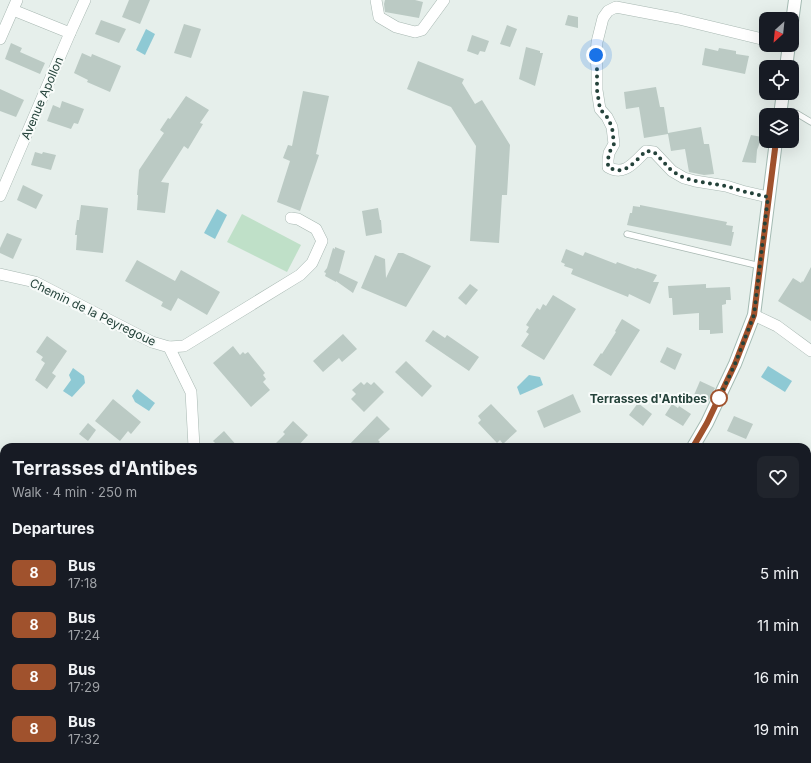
<!DOCTYPE html>
<html lang="en">
<head>
<meta charset="utf-8">
<style>
  :root { --surface:#171b24; --page:#20242c; --text:#f1f3f6; --muted:#9ea1a6 }
  body { margin:0; font-family:Inter,sans-serif; background:var(--page); color:var(--text); height:100vh; display:flex; flex-direction:column; font-size:15px; white-space:nowrap }
  * { box-sizing:border-box; margin:0 }
  p { font-size:13px; color:var(--muted) }
  .icon { flex:none; width:22px; height:22px; fill:none; stroke:currentColor; stroke-width:2; stroke-linecap:round; stroke-linejoin:round }
  .map { position:relative; flex:1; overflow:hidden }
  .drawer { position:absolute; left:0px; top:443px; width:811px; height:320px; display:flex; flex-direction:column; background:var(--surface); border-radius:12px 12px 0 0; box-shadow:0 4px 16px #0002 }
  .drawer>* { flex:none }
  .badge { padding:0 8px; border-radius:6px; font-size:14px; line-height:26px }
  .needle { width:26px; rotate:207deg }
  .fabs { position:absolute; left:759px; top:12px; display:grid; gap:8px }
  .fabs a { display:grid; place-items:center; width:40px; height:40px; border-radius:8px; background:var(--surface); box-shadow:0 4px 16px #0002; font-size:20px }
  .you { position:absolute; width:20px; height:20px; margin:-10px; border:3px solid #fff; border-radius:50%; background:#1a73e8; box-shadow:0 0 0 6px #1a73e833 }
  .map>.badge { position:absolute; translate:-50% -50%; box-shadow:0 0 0 2px #fff }
  h2 { padding:0 12px; font-size:15px; line-height:36px }
  .round { display:grid; place-items:center; flex:none; width:42px; height:42px; border-radius:8px; background:var(--page) }
  .head { display:flex; align-items:center; justify-content:space-between; height:68px; padding:0 12px }
  h1 { font-size:19px; font-weight:700; line-height:30px }
  ul { padding:0; list-style:none }
  li { display:flex; align-items:center; gap:12px; height:52px; padding:0 12px }
  li div { flex:1 }
  li b { display:block; font-size:15px }
  li em { font-style:normal }
  li .badge { min-width:44px; font-weight:700; text-align:center }
  .map>svg:first-child { display:block }
</style>
</head>
<body>
<div class="map">
<svg width="811" height="763" viewBox="0 0 811 763">
  <rect width="100%" height="100%" fill="#e6efeb"/>
  <!-- green -->
  <path fill="#bfe0c8" d="M 242,214 L 301,245 L 287,272 L 227,242 Z"/>
  <!-- water -->
  <g fill="#8ec9d4">
    <path d="M 146,29 L 155,34 L 145,55 L 136,50 Z"/>
    <path d="M 217,209 L 227,215 L 215,239 L 204,233 Z"/>
    <path d="M 768,366 L 792,381 L 785,392 L 761,377 Z"/>
    <path d="M 73,368 L 84,376 L 85,383 L 72,397 L 63,391 L 71,380 L 69,375 Z"/>
    <path d="M 529,375 L 540,377 L 543,385 L 520,395 L 517,387 Z"/>
    <path d="M 137,389 L 155,403 L 149,411 L 135,402 L 132,396 Z"/>
  </g>
  <!-- building -->
  <g fill="#bbcac4">
    <path d="M 129,0 L 150,0 L 140,24 L 122,17 Z"/>
    <path d="M 385,0 L 415,0 L 423,2 L 419,18 L 385,12 L 384,4 Z"/>
    <path d="M 568,15 L 578,17 L 578,28 L 565,25 Z"/>
    <path d="M 101,20 L 126,29 L 119,43 L 95,34 Z"/>
    <path d="M 184,24 L 201,29 L 191,58 L 174,53 Z"/>
    <path d="M 507,25 L 517,29 L 510,47 L 500,44 Z"/>
    <path d="M 472,35 L 489,41 L 485,52 L 480,51 L 478,55 L 467,51 Z"/>
    <path d="M 11,43 L 22,48 L 20,52 L 45,63 L 40,74 L 5,59 Z"/>
    <path d="M 526,47 L 540,51 L 540,53 L 543,53 L 535,86 L 519,79 Z"/>
    <path d="M 705,48 L 718,51 L 719,48 L 736,51 L 736,54 L 749,56 L 745,74 L 702,65 Z"/>
    <path d="M 82,53 L 91,57 L 92,54 L 121,66 L 110,92 L 87,82 L 88,80 L 74,73 Z"/>
    <path d="M 418,61 L 464,79 L 462,83 L 475,104 L 482,100 L 510,145 L 507,195 L 502,195 L 499,243 L 470,241 L 476,146 L 451,107 L 407,89 Z"/>
    <path d="M 656,87 L 660,107 L 664,107 L 668,133 L 701,127 L 704,144 L 709,144 L 714,174 L 704,175 L 689,172 L 685,149 L 671,151 L 668,134 L 644,138 L 639,107 L 626,109 L 624,92 Z"/>
    <path d="M 0,89 L 24,100 L 16,117 L 0,111 Z"/>
    <path d="M 303,91 L 329,96 L 316,154 L 319,155 L 300,211 L 277,202 L 290,161 L 283,158 L 288,145 L 292,146 Z"/>
    <path d="M 186,96 L 209,110 L 200,123 L 203,124 L 188,149 L 184,146 L 161,182 L 169,183 L 165,213 L 137,210 L 138,195 L 137,195 L 139,170 L 164,133 L 160,130 L 168,118 L 170,119 Z"/>
    <path d="M 62,101 L 84,109 L 78,124 L 74,123 L 71,129 L 47,121 L 53,105 L 60,108 Z"/>
    <path d="M 751,135 L 762,137 L 757,150 L 756,163 L 742,162 Z"/>
    <path d="M 35,152 L 42,154 L 43,152 L 56,155 L 51,170 L 31,165 Z"/>
    <path d="M 23,185 L 43,195 L 36,209 L 17,200 Z"/>
    <path d="M 81,205 L 108,208 L 103,253 L 76,250 L 77,235 L 75,235 L 77,220 L 79,220 Z"/>
    <path d="M 640,205 L 727,222 L 726,225 L 733,226 L 732,232 L 734,232 L 731,246 L 627,225 L 630,213 L 632,213 L 633,206 L 640,207 Z"/>
    <path d="M 378,208 L 380,220 L 381,220 L 382,233 L 366,236 L 362,211 Z"/>
    <path d="M 7,233 L 22,239 L 13,259 L 0,253 L 0,248 Z"/>
    <path d="M 335,247 L 345,251 L 339,273 L 358,282 L 353,293 L 336,281 L 336,282 L 325,276 L 326,273 L 324,272 L 327,268 L 333,248 L 335,249 Z"/>
    <path d="M 566,249 L 583,256 L 585,252 L 616,264 L 617,262 L 636,269 L 637,268 L 657,275 L 653,282 L 659,282 L 650,304 L 629,294 L 628,297 L 571,274 L 573,269 L 564,266 L 565,264 L 561,262 Z"/>
    <path d="M 398,253 L 403,253 L 431,266 L 406,307 L 361,288 L 375,255 L 385,259 L 386,278 Z"/>
    <path d="M 137,260 L 175,281 L 181,270 L 220,292 L 207,315 L 178,298 L 171,311 L 161,306 L 163,302 L 125,281 Z"/>
    <path d="M 811,267 L 811,321 L 778,301 L 793,278 L 801,283 L 802,281 L 803,282 Z"/>
    <path d="M 470,284 L 478,290 L 466,305 L 458,298 Z"/>
    <path d="M 706,284 L 706,288 L 730,287 L 731,300 L 726,300 L 726,304 L 722,305 L 723,333 L 710,334 L 710,330 L 699,330 L 699,313 L 673,315 L 672,298 L 669,298 L 668,286 Z"/>
    <path d="M 553,295 L 576,309 L 544,360 L 521,346 L 529,334 L 526,332 L 529,327 L 526,325 L 537,308 L 540,310 L 543,304 L 546,306 Z"/>
    <path d="M 622,319 L 640,330 L 611,376 L 593,365 L 601,353 L 602,354 L 616,332 L 615,331 Z"/>
    <path d="M 433,330 L 445,338 L 447,335 L 479,357 L 469,371 L 425,341 Z"/>
    <path d="M 343,334 L 357,349 L 342,362 L 339,358 L 323,372 L 313,361 Z"/>
    <path d="M 47,336 L 67,351 L 52,373 L 56,376 L 47,389 L 35,380 L 45,363 L 41,360 L 43,357 L 36,352 Z"/>
    <path d="M 233,346 L 240,355 L 243,352 L 245,354 L 248,352 L 265,373 L 263,375 L 266,379 L 263,382 L 270,390 L 251,407 L 213,363 Z"/>
    <path d="M 667,347 L 682,354 L 675,370 L 660,362 Z"/>
    <path d="M 406,361 L 432,386 L 422,397 L 395,372 Z"/>
    <path d="M 700,381 L 715,388 L 708,402 L 694,395 Z"/>
    <path d="M 361,382 L 364,385 L 367,382 L 371,385 L 374,382 L 384,392 L 364,412 L 351,399 L 356,394 L 352,390 Z"/>
    <path d="M 573,394 L 581,412 L 544,428 L 537,411 Z"/>
    <path d="M 113,399 L 135,417 L 141,422 L 131,434 L 128,431 L 120,441 L 95,421 Z"/>
    <path d="M 638,403 L 652,414 L 643,426 L 629,415 Z"/>
    <path d="M 491,404 L 517,431 L 503,444 L 500,440 L 497,443 L 478,423 L 481,420 L 478,416 Z"/>
    <path d="M 672,404 L 678,408 L 679,406 L 691,414 L 683,426 L 665,415 Z"/>
    <path d="M 377,416 L 390,429 L 378,440 L 380,442 L 374,447 L 347,447 Z"/>
    <path d="M 734,416 L 753,424 L 746,439 L 727,431 Z"/>
    <path d="M 293,421 L 308,435 L 297,447 L 272,447 L 285,434 L 283,432 Z"/>
    <path d="M 88,423 L 96,430 L 88,441 L 79,434 Z"/>
    <path d="M 224,431 L 238,447 L 219,447 L 213,441 Z"/>
  </g>
  <g fill="none" stroke-linecap="round" stroke-linejoin="round">
    <!-- lane casing -->
    <g stroke="#a8b8b2" stroke-width="7">
      <g id="lane">
        <path d="M 780,115 L 796,113 L 811,122"/>
        <path d="M 627,234 L 760,266"/>
        <path d="M 807,626 L 811,631"/>
        <path d="M 807,662 L 811,658"/>
        <path d="M 615,763 L 619,759"/>
        <path d="M 686,763 L 691,759"/>
      </g>
    </g>
    <!-- street casing -->
    <g stroke="#a8b8b2" stroke-width="12">
      <g id="street">
        <path d="M 376,0 L 379,17 L 396,27 L 415,32 L 422,30 L 444,0"/>
        <path d="M 13,10 L 70,33"/>
        <path d="M 0,39 L 17,0"/>
        <path d="M 766,40 L 679,19 L 616,7 L 608,11 L 603,18 L 597,42 L 596,55 L 597,70 L 597,90 L 600,109 L 607,117 L 612,127 L 614,144 L 609,153 L 608,160 L 608,167 C 625,177 635,161 646,151 L 654,152 L 672,171 L 684,178 L 695,181 L 726,186 L 742,191 L 768,197"/>
        <path d="M 0,196 L 70,33 L 85,0"/>
        <path d="M 0,274 L 35,282 L 152,342 L 169,347 L 184,346 L 300,275 L 312,263 L 322,241 L 316,229 L 298,219 L 291,218"/>
        <path d="M 754,315 L 777,326 L 811,351"/>
        <path d="M 169,347 L 191,392 L 194,447"/>
        <path d="M 0,526 L 3,531"/>
      </g>
    </g>
    <!-- secondary casing -->
    <g stroke="#a4bbb3" stroke-width="14">
      <g id="secondary">
        <path d="M 792,22 L 795,0"/>
        <path d="M 786,67 L 789,45"/>
        <path d="M 780,115 L 783,93"/>
        <path d="M 693,447 L 707,423 L 735,364 L 754,315 L 776,141"/>
        <path d="M 140,763 L 147,759"/>
      </g>
    </g>
    <!-- lane -->
    <use href="#lane" stroke="#fff" stroke-width="5.5"/>
    <!-- street -->
    <use href="#street" stroke="#fff" stroke-width="11"/>
    <!-- secondary -->
    <use href="#secondary" stroke="#fff" stroke-width="12"/>
  </g>
  <g fill="none" stroke-linecap="round" stroke-linejoin="round">
    <!-- line casing -->
    <g stroke="#fff" stroke-width="9">
      <path id="line" d="M 693,447 L 707,423 L 735,364 L 754,315 L 776,141"/>
    </g>
    <!-- line -->
    <use href="#line" stroke="#a0522d" stroke-width="6"/>
    <!-- walk -->
    <path stroke="#24423a" stroke-width="4" stroke-dasharray="0 7.2" d="M 596,55 L 597,70 L 597,90 L 600,109 L 607,117 L 612,127 L 614,144 L 609,153 L 608,160 L 608,167 C 625,177 635,161 646,151 L 654,152 L 672,171 L 684,178 L 695,181 L 726,186 L 742,191 L 768,197 L 754,315 L 735,364 L 719,398"/>
  </g>
  <!-- markers -->
  <circle fill="#fff" stroke="#a0522d" stroke-width="2" cx="719" cy="398" r="8"/>
  <g text-anchor="middle" dominant-baseline="central" stroke-width="4" stroke-linejoin="round" paint-order="stroke">
    <!-- street labels -->
    <g font-size="12" fill="#24423a" stroke="#f7fbf9">
      <text transform="translate(42 98) rotate(-67)">Avenue Apollon</text>
      <text transform="translate(93 312) rotate(26)">Chemin de la Peyregoue</text>
    </g>
    <!-- stop labels -->
    <g font-size="12" font-weight="bold" fill="#24423a" stroke="#f7fbf9" text-anchor="end">
      <text x="707" y="398">Terrasses d'Antibes</text>
    </g>
  </g>
</svg>
<div class="fabs">
<a><svg class="needle" viewBox="-14 -14 28 28"><path d="M0-13l5 13h-10z" fill="#e53935"/><path d="M0 13l5-13h-10z" fill="#9ea1a6"/></svg></a>
<a><svg class="icon" aria-label="locate" viewBox="0 0 24 24"><circle cx="12" cy="12" r="6"/><path d="M12 2v4M12 18v4M2 12h4M18 12h4"/></svg></a>
<a><svg class="icon" aria-label="layers" viewBox="0 0 24 24"><path d="M12 4l9 5-9 5-9-5zM3 14l9 5 9-5"/></svg></a>
</div>
<div class="you" style="left:596px;top:55px"></div>
<section class="drawer">
<div class="head"><div><h1>Terrasses d'Antibes</h1><p>Walk · 4 min · 250 m</p></div><a class="round"><svg class="icon" aria-label="heart" viewBox="0 0 24 24"><path d="M12 20l-8-8c-3-5 5-10 8-4 3-6 11-1 8 4z"/></svg></a></div>
<h2>Departures</h2>
<ul>
<li><span class="badge" style="background:#a0522d;color:#fff">8</span><div><b>Bus</b><p>17:18</p></div><em>5 min</em></li>
<li><span class="badge" style="background:#a0522d;color:#fff">8</span><div><b>Bus</b><p>17:24</p></div><em>11 min</em></li>
<li><span class="badge" style="background:#a0522d;color:#fff">8</span><div><b>Bus</b><p>17:29</p></div><em>16 min</em></li>
<li><span class="badge" style="background:#a0522d;color:#fff">8</span><div><b>Bus</b><p>17:32</p></div><em>19 min</em></li>
</ul>
</section>
</div>
</body>
</html>
